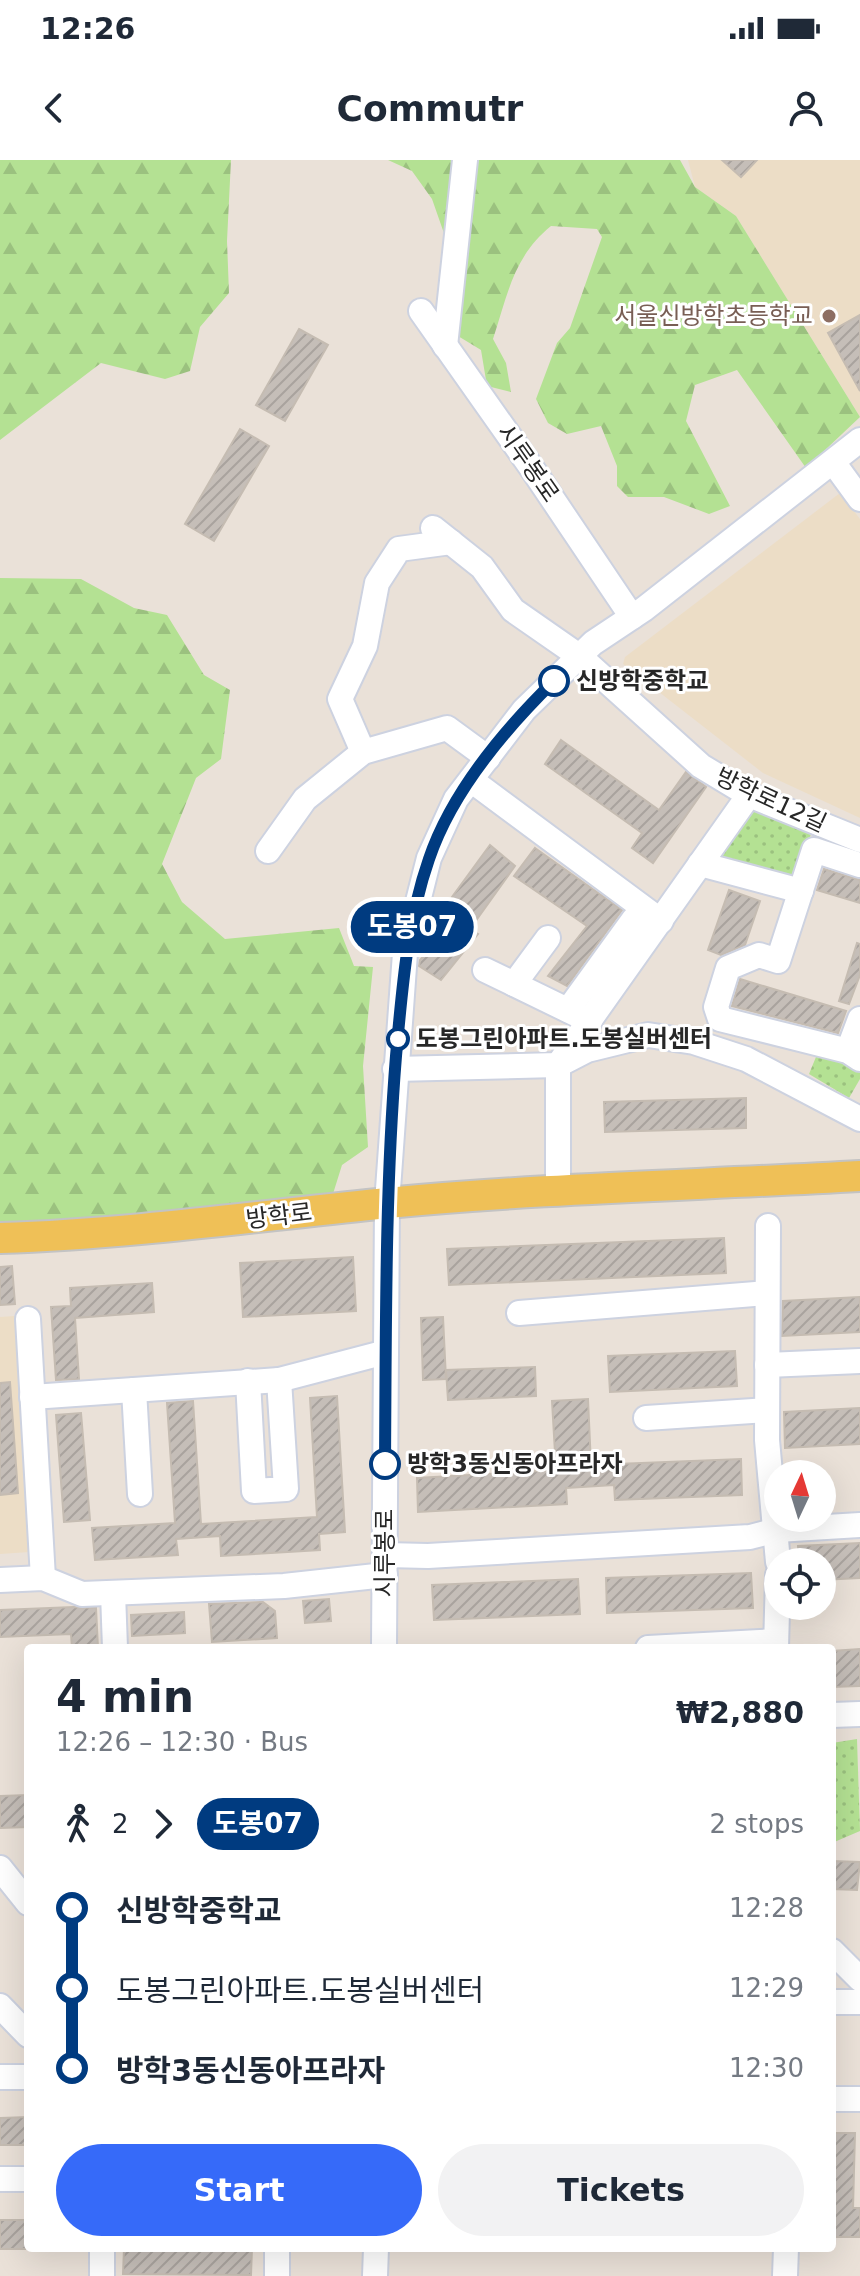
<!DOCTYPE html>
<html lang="en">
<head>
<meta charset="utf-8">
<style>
  :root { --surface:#fff; --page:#f2f2f3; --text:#1f2937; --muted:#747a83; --accent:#366af9 }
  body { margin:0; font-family:"DejaVu Sans","Noto Sans KR",sans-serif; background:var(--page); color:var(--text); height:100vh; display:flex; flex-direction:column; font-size:30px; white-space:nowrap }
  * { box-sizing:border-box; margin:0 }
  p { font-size:26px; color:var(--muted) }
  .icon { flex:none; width:44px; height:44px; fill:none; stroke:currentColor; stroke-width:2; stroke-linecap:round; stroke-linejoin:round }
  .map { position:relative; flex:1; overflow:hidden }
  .drawer { position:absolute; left:24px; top:1484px; width:812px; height:608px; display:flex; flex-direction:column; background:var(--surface); border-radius:8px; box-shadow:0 8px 32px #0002 }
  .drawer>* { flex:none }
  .badge { padding:0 16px; border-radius:26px; font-size:28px; line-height:52px }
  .needle { width:52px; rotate:4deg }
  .controls { position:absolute; left:764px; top:1300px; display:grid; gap:16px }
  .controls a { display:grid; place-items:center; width:72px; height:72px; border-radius:50%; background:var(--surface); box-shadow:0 8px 32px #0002; font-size:40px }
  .map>.badge { position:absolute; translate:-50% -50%; box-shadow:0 0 0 4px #fff }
  .legs { display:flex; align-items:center; gap:12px; height:88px; padding:0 32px; font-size:26px }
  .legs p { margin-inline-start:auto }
  .headline { display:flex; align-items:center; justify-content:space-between; height:136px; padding:0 32px }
  h1 { font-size:44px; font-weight:700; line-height:60px }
  .action { display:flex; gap:16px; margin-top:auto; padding:16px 32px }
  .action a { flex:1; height:92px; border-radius:48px; background:var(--accent); color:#fff; font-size:32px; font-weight:700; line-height:92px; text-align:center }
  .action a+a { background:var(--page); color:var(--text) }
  ul { padding:0 32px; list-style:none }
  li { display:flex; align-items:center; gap:28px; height:80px; font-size:30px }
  li i { display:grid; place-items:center; width:12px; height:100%; margin:0 10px; background:currentColor }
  li i::after { content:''; width:20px; height:20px; margin:-10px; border:6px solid; border-radius:50%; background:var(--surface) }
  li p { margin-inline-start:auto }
  li:first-child i { background:linear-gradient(#0000 50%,currentColor 0) }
  li:last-child i { background:linear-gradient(currentColor 50%,#0000 0) }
  .status { display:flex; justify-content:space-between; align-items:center; height:56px; padding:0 40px; background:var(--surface); direction:ltr }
  .status svg { height:22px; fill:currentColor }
  header { display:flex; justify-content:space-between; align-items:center; height:104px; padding:0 32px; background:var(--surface); font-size:36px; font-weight:700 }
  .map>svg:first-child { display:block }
</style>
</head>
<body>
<div class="status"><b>12:26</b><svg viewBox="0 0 49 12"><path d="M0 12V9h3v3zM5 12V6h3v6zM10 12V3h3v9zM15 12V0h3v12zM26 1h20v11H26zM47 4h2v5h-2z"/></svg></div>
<header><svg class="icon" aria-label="back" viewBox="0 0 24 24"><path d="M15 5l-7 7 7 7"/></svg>Commutr<svg class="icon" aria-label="person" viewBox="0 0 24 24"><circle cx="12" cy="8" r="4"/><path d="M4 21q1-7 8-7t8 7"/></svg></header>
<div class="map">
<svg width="860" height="2116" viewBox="0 0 860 2116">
  <defs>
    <pattern id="green-dots" width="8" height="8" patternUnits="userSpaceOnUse" patternTransform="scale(2)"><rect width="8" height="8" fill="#b4e193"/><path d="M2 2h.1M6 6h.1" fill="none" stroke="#9bc17f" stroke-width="1.8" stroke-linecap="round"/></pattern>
    <pattern id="forest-firs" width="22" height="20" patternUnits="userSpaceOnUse" patternTransform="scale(2)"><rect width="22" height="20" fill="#b4e193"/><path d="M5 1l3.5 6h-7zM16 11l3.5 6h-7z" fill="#9bc17f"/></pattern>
    <pattern id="building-hatch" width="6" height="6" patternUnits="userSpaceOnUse" patternTransform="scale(2)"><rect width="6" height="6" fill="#c5beb8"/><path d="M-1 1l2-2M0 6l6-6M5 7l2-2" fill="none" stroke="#a9a39e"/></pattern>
  </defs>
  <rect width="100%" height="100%" fill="#eae1d8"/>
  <!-- education -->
  <g fill="#ecddc6">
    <path d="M 688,0 L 860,0 L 860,257 L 736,56 L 695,27 Z"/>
    <path d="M 840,333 L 860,359 L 860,658 L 763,613 L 623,504 L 625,497 Z"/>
    <path d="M 15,1156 L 29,1392 L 0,1394 L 0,1157 Z"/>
  </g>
  <!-- green -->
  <g fill="url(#green-dots)">
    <path d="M 751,644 L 813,668 L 795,722 L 711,700 Z"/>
    <path d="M 818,892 L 860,909 L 860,919 L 849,938 L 809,914 Z"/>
    <path d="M 857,1579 L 860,1671 L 832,1683 L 832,1583 Z"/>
  </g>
  <!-- forest -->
  <g fill="url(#forest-firs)">
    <path d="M 0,0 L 231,0 L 227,81 L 229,133 L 200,167 L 190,211 L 165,219 L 101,203 L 0,280 Z"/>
    <path d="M 388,0 L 680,0 L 695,27 L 736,56 L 860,257 L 806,308 L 737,210 L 695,225 L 686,261 L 730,346 L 709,354 L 664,337 L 628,337 L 617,326 L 617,306 L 601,266 L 567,274 L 548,263 L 536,239 L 557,183 L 570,168 L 602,77 L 597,69 L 551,66 C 513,97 508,134 493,179 L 506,203 L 511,232 L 487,226 L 481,190 L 458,176 L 441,146 L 446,79 L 432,39 L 412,11 Z"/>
    <path d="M 0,418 L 81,419 L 134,448 L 167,455 L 204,515 L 230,530 L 221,599 L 196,618 L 162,704 L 182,742 L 225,779 L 339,768 L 354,806 L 373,807 L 363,906 L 368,987 L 342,1005 L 332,1037 L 246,1051 L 0,1065 Z"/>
  </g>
  <!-- building -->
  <g fill="url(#building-hatch)" stroke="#c5bcb2" stroke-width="2">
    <path d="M 722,0 L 757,0 L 741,17 Z"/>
    <path d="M 860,155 L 860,231 L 828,173 Z"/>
    <path d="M 299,169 L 328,185 L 285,261 L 256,245 Z"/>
    <path d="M 240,269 L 269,286 L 214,381 L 185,364 Z"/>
    <path d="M 561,580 L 659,650 L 686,612 L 706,627 L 653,703 L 632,688 L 642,673 L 545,604 Z"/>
    <path d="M 490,685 L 515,706 L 470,769 L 478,774 L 441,820 L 419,806 L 420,800 L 457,760 L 451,756 L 461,743 L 452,737 Z"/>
    <path d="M 535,688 L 622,750 L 567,826 L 548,816 L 587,766 L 514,716 Z"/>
    <path d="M 824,709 L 860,720 L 860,743 L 817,730 Z"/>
    <path d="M 729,730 L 760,741 L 745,785 L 721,795 L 708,790 Z"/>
    <path d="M 857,783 L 860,784 L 860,815 L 849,844 L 839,841 Z"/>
    <path d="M 740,819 L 846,851 L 838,873 L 732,846 Z"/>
    <path d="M 746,938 L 746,968 L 605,972 L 604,942 Z"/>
    <path d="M 724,1078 L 726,1113 L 449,1125 L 447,1089 Z"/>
    <path d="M 353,1097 L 356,1151 L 243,1157 L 240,1103 Z"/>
    <path d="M 12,1106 L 15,1144 L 0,1145 L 0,1107 Z"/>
    <path d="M 152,1123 L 154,1152 L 75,1158 L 79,1219 L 56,1220 L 51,1147 L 71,1146 L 70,1128 Z"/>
    <path d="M 860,1137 L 860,1172 L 782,1176 L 783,1141 Z"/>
    <path d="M 443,1157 L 446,1219 L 423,1220 L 421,1158 Z"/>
    <path d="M 735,1191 L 737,1226 L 610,1232 L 608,1196 Z"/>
    <path d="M 535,1207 L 536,1236 L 448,1240 L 446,1210 Z"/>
    <path d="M 10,1222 L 18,1333 L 0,1335 L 0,1223 Z"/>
    <path d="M 337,1236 L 345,1372 L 319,1374 L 320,1390 L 221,1396 L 220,1376 L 176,1379 L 178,1395 L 95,1400 L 92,1368 L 175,1363 L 167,1243 L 193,1241 L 201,1364 L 317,1357 L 310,1238 Z"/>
    <path d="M 588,1239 L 591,1305 L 741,1299 L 742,1335 L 615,1340 L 614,1325 L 566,1328 L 567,1344 L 418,1352 L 417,1318 L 556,1310 L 552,1241 Z"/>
    <path d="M 860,1248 L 860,1284 L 785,1288 L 784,1252 Z"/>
    <path d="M 81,1253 L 90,1360 L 64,1362 L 56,1255 Z"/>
    <path d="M 860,1383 L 860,1418 L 822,1420 L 822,1402 L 799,1402 L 798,1386 Z"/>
    <path d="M 751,1413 L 753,1448 L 607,1453 L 606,1418 Z"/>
    <path d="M 578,1419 L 580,1454 L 434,1460 L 432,1425 Z"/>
    <path d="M 329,1439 L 331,1461 L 305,1463 L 303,1441 Z"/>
    <path d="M 263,1442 L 275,1451 L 277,1478 L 212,1482 L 209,1444 Z"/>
    <path d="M 74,1447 L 96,1448 L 98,1488 L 72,1488 L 71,1474 L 0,1477 L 0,1450 Z"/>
    <path d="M 184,1452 L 185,1473 L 132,1476 L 131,1455 Z"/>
    <path d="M 860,1489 L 860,1526 L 832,1527 L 832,1491 Z"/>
    <path d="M 28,1635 L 28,1667 L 0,1668 L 0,1636 Z"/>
    <path d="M 832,1701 L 860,1702 L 857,1730 L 832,1729 Z"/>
    <path d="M 28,1957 L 28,1985 L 0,1985 L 0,1958 Z"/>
    <path d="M 832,1973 L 855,1973 L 853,2048 L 860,2048 L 860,2077 L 832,2077 Z"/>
    <rect x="0" y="2060" width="28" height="29"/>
    <path d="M 124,2088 L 252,2088 L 251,2115 L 123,2114 Z"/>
  </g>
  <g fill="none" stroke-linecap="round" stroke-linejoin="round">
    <!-- minor casing -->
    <g stroke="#cdd2e0" stroke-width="28">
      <g id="minor">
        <path d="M 421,151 L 531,307 L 632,457"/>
        <path d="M 445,186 L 465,0"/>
        <path d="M 833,302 L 860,339"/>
        <path d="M 433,368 L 482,407 L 513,450 L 579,496 L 701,606 L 749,635 L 860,680"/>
        <path d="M 363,592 L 340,539 L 365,486 L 377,423 L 399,389 L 451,382"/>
        <path d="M 471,620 L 661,761"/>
        <path d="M 268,691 L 305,639 L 363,592 L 447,568 L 488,598"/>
        <path d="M 700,704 L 801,731"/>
        <path d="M 860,705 L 814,690 L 778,801 L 759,795 L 728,808 L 716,847 L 720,859 L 848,891 L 860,899"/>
        <path d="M 548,778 L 514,824 L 590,861"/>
        <path d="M 485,810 L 514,824"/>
        <path d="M 568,850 L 634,759"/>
        <path d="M 848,891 L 860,859"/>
        <path d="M 395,909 L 558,905 L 587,890 L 648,875 L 694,882 L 746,899 L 860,959"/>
        <path d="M 558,1030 L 558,905 L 749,635"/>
        <path d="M 768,1066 L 767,1280 L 778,1402"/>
        <path d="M 519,1153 L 767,1133"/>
        <path d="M 28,1159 L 43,1418"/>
        <path d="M 767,1205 L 860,1201"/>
        <path d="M 248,1221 L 254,1331 L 286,1329 L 279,1220"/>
        <path d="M 134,1230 L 140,1334"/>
        <path d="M 32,1237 L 279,1220 L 386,1192"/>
        <path d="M 646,1258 L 767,1250"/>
        <path d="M 385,1395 L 428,1396 L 750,1377 L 777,1370 L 860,1365"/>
        <path d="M 0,1420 L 43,1418 L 82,1434 L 284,1426 L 385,1415"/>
        <path d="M 113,1433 L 115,1488"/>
        <path d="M 384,1488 L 387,1043 L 405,793 L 429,698 L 456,639 L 524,550 L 593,483 L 644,449 L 860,280"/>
        <path d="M 648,1488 L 776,1481"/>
        <path d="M 776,1488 L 778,1415"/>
        <path d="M 832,1555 L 860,1554"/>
        <path d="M 0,1708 L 28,1743"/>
        <path d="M 832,1791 L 860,1819"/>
        <path d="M 832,1842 L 860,1842"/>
        <path d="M 0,1846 L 28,1875"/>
        <path d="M 0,1917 L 28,1917"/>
        <path d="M 832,1939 L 860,1939"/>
        <path d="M 0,2019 L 28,2019"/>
        <path d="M 102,2116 L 102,2088"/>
        <path d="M 277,2116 L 277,2088"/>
        <path d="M 375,2116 L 376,2088"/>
        <path d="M 785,2116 L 786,2088"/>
      </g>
    </g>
    <!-- major casing -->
    <g stroke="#c3c3c3" stroke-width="34">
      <path id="major" d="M 0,1078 C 130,1074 258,1056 387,1043 C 544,1028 702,1025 860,1016"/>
    </g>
    <!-- minor -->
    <use href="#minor" stroke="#fff" stroke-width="24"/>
    <!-- major -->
    <use href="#major" stroke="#efc057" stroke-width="30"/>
  </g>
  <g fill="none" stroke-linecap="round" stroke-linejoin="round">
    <!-- line-1 casing -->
    <g stroke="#fff" stroke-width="18">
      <path id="line-1" d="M 385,1304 C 386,1168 385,1032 396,896 C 402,830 407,762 429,699 C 452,631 504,570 554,521"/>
    </g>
    <!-- line-1 -->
    <use href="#line-1" stroke="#003b80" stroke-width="12"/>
  </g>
  <!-- markers -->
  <circle fill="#8d6e63" stroke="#fff" stroke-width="3" cx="829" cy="156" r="8"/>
  <g fill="#fff" stroke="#003b80" stroke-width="4">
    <circle cx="554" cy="521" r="14"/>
    <circle cx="398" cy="879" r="10"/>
    <circle cx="385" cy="1304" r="14"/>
  </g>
  <g text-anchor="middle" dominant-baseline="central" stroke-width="6" stroke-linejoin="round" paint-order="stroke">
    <!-- education labels -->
    <g font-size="24" fill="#785e54" stroke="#fff" text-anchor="end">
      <text x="813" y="156">서울신방학초등학교</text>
    </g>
    <!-- street labels -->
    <g font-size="24" fill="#272727" stroke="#fff">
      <text transform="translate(528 303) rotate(55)">시루봉로</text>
      <text transform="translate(771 640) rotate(25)">방학로12길</text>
      <text transform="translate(279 1056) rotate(-7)">방학로</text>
      <text transform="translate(385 1393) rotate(-90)">시루봉로</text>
    </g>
    <!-- stop labels -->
    <g font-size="24" font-weight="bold" fill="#272727" stroke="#fff" text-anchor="start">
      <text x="576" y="521">신방학중학교</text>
      <text x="416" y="879">도봉그린아파트.도봉실버센터</text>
      <text x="407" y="1304">방학3동신동아프라자</text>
    </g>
  </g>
</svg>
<div class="controls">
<a><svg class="needle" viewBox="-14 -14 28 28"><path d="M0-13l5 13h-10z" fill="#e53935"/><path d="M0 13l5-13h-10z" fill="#747a83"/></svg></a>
<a><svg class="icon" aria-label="locate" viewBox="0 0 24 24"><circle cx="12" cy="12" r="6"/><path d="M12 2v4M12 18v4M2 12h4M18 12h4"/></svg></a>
</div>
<b class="badge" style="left:412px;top:767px;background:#003b80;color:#fff">도봉07</b>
<section class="drawer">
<div class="headline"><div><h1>4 min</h1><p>12:26 – 12:30 · Bus</p></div><b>₩2,880</b></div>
<div class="legs"><svg class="icon" aria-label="walk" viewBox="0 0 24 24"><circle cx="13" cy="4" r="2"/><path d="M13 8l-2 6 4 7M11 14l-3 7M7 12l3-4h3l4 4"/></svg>2<svg class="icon" aria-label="forward" viewBox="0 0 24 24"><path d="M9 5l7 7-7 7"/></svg><b class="badge" style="background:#003b80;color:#fff">도봉07</b><p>2 stops</p></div>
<ul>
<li><i style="color:#003b80"></i><b>신방학중학교</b><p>12:28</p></li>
<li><i style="color:#003b80"></i><span>도봉그린아파트.도봉실버센터</span><p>12:29</p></li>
<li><i style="color:#003b80"></i><b>방학3동신동아프라자</b><p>12:30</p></li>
</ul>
<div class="action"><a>Start</a><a>Tickets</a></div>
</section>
</div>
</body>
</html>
